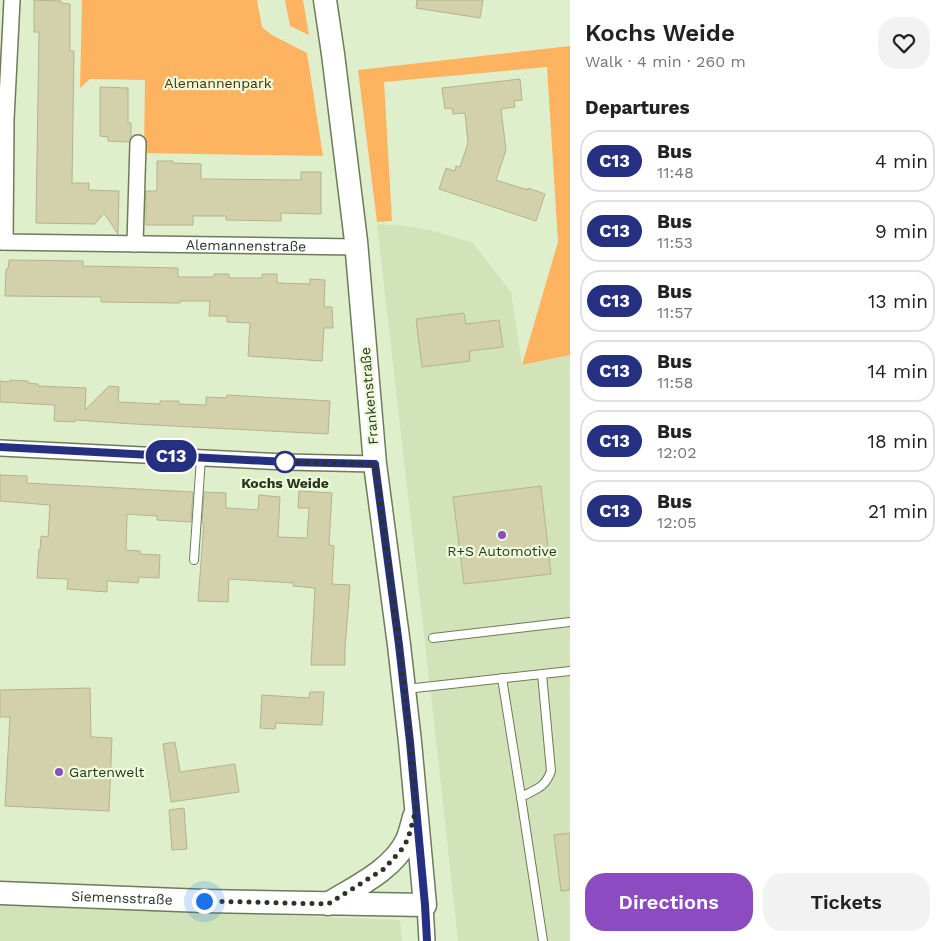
<!DOCTYPE html>
<html lang="en">
<head>
<meta charset="utf-8">
<style>
  :root { --surface:#fff; --page:#f2f2f2; --text:#222; --muted:#767676; --line:#e0e0e0; --accent:#8c4bc0 }
  body { margin:0; font-family:"Work Sans",sans-serif; background:var(--page); color:var(--text); height:100vh; display:flex; flex-direction:column; font-size:19px; white-space:nowrap }
  * { box-sizing:border-box; margin:0 }
  p { font-size:16px; color:var(--muted) }
  .icon { flex:none; width:28px; height:28px; fill:none; stroke:currentColor; stroke-width:2; stroke-linecap:round; stroke-linejoin:round }
  .map { position:relative; flex:1; overflow:hidden }
  .drawer { display:flex; flex-direction:column; background:var(--surface); width:375px }
  .drawer>* { flex:none }
  .badge { padding:0 10px; border-radius:16px; font-size:18px; line-height:32px }
  .you { position:absolute; width:25px; height:25px; margin:-12px; border:4px solid #fff; border-radius:50%; background:#1a73e8; box-shadow:0 0 0 8px #1a73e833 }
  .map>.badge { position:absolute; translate:-50% -50%; box-shadow:0 0 0 2px #fff }
  h2 { padding:0 15px; font-size:19px; line-height:45px }
  .round { display:grid; place-items:center; flex:none; width:52px; height:52px; border-radius:20px; background:var(--page) }
  .summary { display:flex; align-items:center; justify-content:space-between; height:85px; padding:0 15px }
  h1 { font-size:24px; font-weight:600; line-height:38px }
  .button { display:flex; gap:10px; margin-top:auto; padding:10px 15px }
  .button a { flex:1; height:58px; border-radius:20px; background:var(--accent); color:#fff; font-size:20px; font-weight:600; line-height:58px; text-align:center }
  .button a+a { background:var(--page); color:var(--text) }
  ul { padding:0; list-style:none }
  li { display:flex; align-items:center; gap:15px; height:62px; margin:0 10px 8px; padding:0 5px; border:2px solid var(--line); border-radius:20px }
  li div { flex:1 }
  li b { display:block; font-size:19px }
  li em { font-style:normal }
  li .badge { min-width:55px; font-weight:700; text-align:center }
  main { display:flex; flex:1; min-height:0 }
  .map>svg:first-child { display:block }
</style>
</head>
<body>
<main>
<div class="map">
<svg width="570" height="941" viewBox="0 0 570 941">
  <rect width="100%" height="100%" fill="#dfefcb"/>
  <!-- built -->
  <g fill="#d2e3b9">
    <path d="M 377,224 L 406,226 L 430,230 L 473,243 L 511,292 L 522,365 L 570,355 L 570,941 L 458,941 L 439,766 Z"/>
    <path d="M 0,904 L 400,920 L 402,941 L 0,941 Z"/>
  </g>
  <!-- green -->
  <g fill="#feb361">
    <path d="M 82,0 L 257,0 L 262,27 L 272,35 L 307,53 L 323,156 L 144,153 L 145,80 L 90,79 L 80,88 Z"/>
    <path d="M 285,0 L 303,0 L 309,35 L 290,26 Z"/>
    <path d="M 570,46 L 570,355 L 522,365 L 558,242 L 547,67 L 384,82 L 392,221 L 377,222 L 358,70 Z"/>
  </g>
  <!-- building -->
  <g fill="#d2d1ac" stroke="#b3b38e">
    <path d="M 34,0 L 61,1 L 61,3 L 70,4 L 70,51 L 74,51 L 72,183 L 89,183 L 89,190 L 119,191 L 118,234 L 104,213 L 95,224 L 36,223 L 39,32 L 34,32 Z"/>
    <path d="M 417,0 L 483,0 L 480,18 L 416,8 Z"/>
    <path d="M 520,79 L 522,100 L 514,101 L 515,107 L 501,109 L 506,150 L 496,180 L 528,190 L 528,188 L 545,194 L 536,221 L 439,189 L 446,168 L 455,171 L 456,166 L 460,167 L 468,143 L 465,113 L 453,114 L 452,108 L 445,109 L 442,88 Z"/>
    <path d="M 100,87 L 128,88 L 128,123 L 131,123 L 131,137 L 129,142 L 108,141 L 108,137 L 100,136 Z"/>
    <path d="M 157,161 L 173,161 L 173,163 L 201,164 L 201,179 L 301,180 L 301,172 L 321,172 L 321,214 L 281,213 L 281,221 L 226,220 L 226,216 L 193,216 L 193,225 L 146,225 L 146,191 L 157,191 Z"/>
    <path d="M 9,260 L 83,261 L 83,266 L 178,268 L 178,277 L 214,277 L 214,274 L 229,274 L 229,278 L 262,278 L 262,274 L 277,274 L 277,283 L 310,284 L 310,279 L 325,280 L 324,307 L 332,307 L 333,328 L 324,328 L 322,361 L 248,356 L 250,323 L 227,322 L 227,316 L 209,316 L 210,301 L 180,301 L 180,303 L 101,302 L 101,297 L 5,296 L 6,269 L 8,269 Z"/>
    <path d="M 464,313 L 466,324 L 499,320 L 503,347 L 469,351 L 470,361 L 422,367 L 416,319 Z"/>
    <path d="M 10,380 L 28,381 L 28,383 L 38,384 L 38,386 L 86,388 L 85,410 L 109,386 L 119,387 L 118,402 L 160,404 L 160,401 L 179,401 L 179,404 L 206,405 L 206,397 L 226,398 L 227,395 L 330,401 L 328,434 L 134,424 L 75,420 L 75,422 L 54,421 L 55,405 L 0,402 L 0,381 L 10,382 Z"/>
    <path d="M 0,475 L 27,476 L 27,483 L 193,492 L 191,522 L 157,520 L 157,516 L 127,514 L 126,550 L 140,551 L 140,554 L 160,555 L 159,578 L 139,577 L 138,583 L 107,581 L 107,592 L 67,589 L 68,579 L 37,578 L 39,549 L 40,550 L 41,536 L 48,537 L 50,505 L 0,501 Z"/>
    <path d="M 541,486 L 551,574 L 464,584 L 453,497 Z"/>
    <path d="M 299,491 L 332,493 L 329,545 L 334,546 L 332,584 L 350,585 L 345,648 L 345,665 L 311,665 L 315,588 L 293,586 L 293,583 L 229,579 L 228,602 L 198,601 L 204,523 L 202,523 L 204,492 L 226,493 L 226,508 L 258,510 L 259,495 L 280,497 L 278,537 L 307,538 L 309,508 L 298,508 Z"/>
    <path d="M 90,688 L 91,737 L 112,738 L 109,811 L 5,806 L 10,717 L 0,717 L 0,690 Z"/>
    <path d="M 310,692 L 324,692 L 322,725 L 276,723 L 275,729 L 260,728 L 262,695 L 309,698 Z"/>
    <path d="M 175,742 L 180,772 L 235,764 L 239,792 L 171,802 L 163,744 Z"/>
    <path d="M 184,808 L 187,849 L 172,850 L 169,810 Z"/>
    <path d="M 570,833 L 570,890 L 561,891 L 554,835 Z"/>
  </g>
  <g fill="none" stroke-linecap="round" stroke-linejoin="round">
    <!-- lane casing -->
    <g stroke="#6d7b5a" stroke-width="10">
      <g id="lane">
        <path d="M 194,560 L 201,458"/>
        <path d="M 433,638 L 570,622"/>
        <path d="M 502,678 L 521,797 C 536,789 545,788 551,771 L 542,674"/>
        <path d="M 406,689 L 570,671"/>
        <path d="M 521,797 L 543,941"/>
      </g>
    </g>
    <!-- street casing -->
    <g stroke="#6d7b5a" stroke-width="18">
      <g id="street">
        <path id="s1" d="M 0,242 L 357,247"/>
        <path d="M 5,242 L 6,119 L 12,0"/>
        <path d="M 135,244 L 138,143"/>
        <path d="M 0,448 L 286,462 L 375,464"/>
        <path d="M 425,905 L 427,941"/>
      </g>
    </g>
    <!-- secondary casing -->
    <g stroke="#6d7b5a" stroke-width="25">
      <g id="secondary">
        <path id="s2" d="M 0,893 L 204,901 L 425,905 L 410,742 L 399,645 L 375,464 L 356,241 L 333,54 L 325,0"/>
        <path d="M 328,904 C 355,887 393,870 407,840 C 410,833 412,825 414,817"/>
      </g>
    </g>
    <!-- lane -->
    <use href="#lane" stroke="#fff" stroke-width="8"/>
    <!-- street -->
    <use href="#street" stroke="#fff" stroke-width="15"/>
    <!-- secondary -->
    <use href="#secondary" stroke="#fff" stroke-width="22"/>
  </g>
  <g fill="none" stroke-linecap="round" stroke-linejoin="round">
    <!-- line casing -->
    <g stroke="#fff" stroke-width="11">
      <path id="line" d="M 0,447 L 286,462 L 375,464 L 399,645 L 410,742 L 425,905 L 427,941"/>
    </g>
    <!-- line -->
    <use href="#line" stroke="#253081" stroke-width="8"/>
    <!-- walk -->
    <path stroke="#2d3325" stroke-width="5" stroke-dasharray="0 9" d="M 204,901 L 328,904 L 384,869 L 402,849 L 408,839 L 416,809 L 410,742 L 399,645 L 375,464 L 285,462"/>
  </g>
  <!-- markers -->
  <circle fill="#fff" stroke="#253081" stroke-width="2.5" cx="285" cy="462" r="10"/>
  <g fill="#8c4bc0" stroke="#ecfcd8" stroke-width="2">
    <circle cx="502" cy="535" r="5"/>
    <circle cx="59" cy="772" r="5"/>
  </g>
  <g text-anchor="middle" dominant-baseline="central" stroke-width="4.5" stroke-linejoin="round" paint-order="stroke">
    <!-- park labels -->
    <g font-size="14" fill="#4d2b00" stroke="#ecfcd8">
      <text x="218" y="83">Alemannenpark</text>
    </g>
    <!-- street labels -->
    <g font-size="14" fill="#2d3325" stroke="#ecfcd8">
      <text stroke="none"><textPath href="#s1" startOffset="246">Alemannenstraße</textPath></text>
      <text transform="translate(369 396) rotate(-95)">Frankenstraße</text>
      <text stroke="none"><textPath href="#s2" startOffset="122">Siemensstraße</textPath></text>
    </g>
    <!-- stop labels -->
    <g font-size="14" font-weight="bold" fill="#2d3325" stroke="#ecfcd8">
      <text x="285" y="483">Kochs Weide</text>
    </g>
    <!-- poi labels -->
    <g font-size="14" fill="#2d3325" stroke="#ecfcd8">
      <text x="502" y="551">R+S Automotive</text>
      <text x="69" y="772" text-anchor="start">Gartenwelt</text>
    </g>
  </g>
</svg>
<div class="you" style="left:204px;top:901px"></div>
<b class="badge" style="left:171px;top:456px;background:#253081;color:#fff">C13</b>
</div>
<section class="drawer">
<div class="summary"><div><h1>Kochs Weide</h1><p>Walk · 4 min · 260 m</p></div><a class="round"><svg class="icon" aria-label="heart" viewBox="0 0 24 24"><path d="M12 20l-8-8c-3-5 5-10 8-4 3-6 11-1 8 4z"/></svg></a></div>
<h2>Departures</h2>
<ul>
<li><span class="badge" style="background:#253081;color:#fff">C13</span><div><b>Bus</b><p>11:48</p></div><em>4 min</em></li>
<li><span class="badge" style="background:#253081;color:#fff">C13</span><div><b>Bus</b><p>11:53</p></div><em>9 min</em></li>
<li><span class="badge" style="background:#253081;color:#fff">C13</span><div><b>Bus</b><p>11:57</p></div><em>13 min</em></li>
<li><span class="badge" style="background:#253081;color:#fff">C13</span><div><b>Bus</b><p>11:58</p></div><em>14 min</em></li>
<li><span class="badge" style="background:#253081;color:#fff">C13</span><div><b>Bus</b><p>12:02</p></div><em>18 min</em></li>
<li><span class="badge" style="background:#253081;color:#fff">C13</span><div><b>Bus</b><p>12:05</p></div><em>21 min</em></li>
</ul>
<div class="button"><a>Directions</a><a>Tickets</a></div>
</section>
</main>
</body>
</html>
